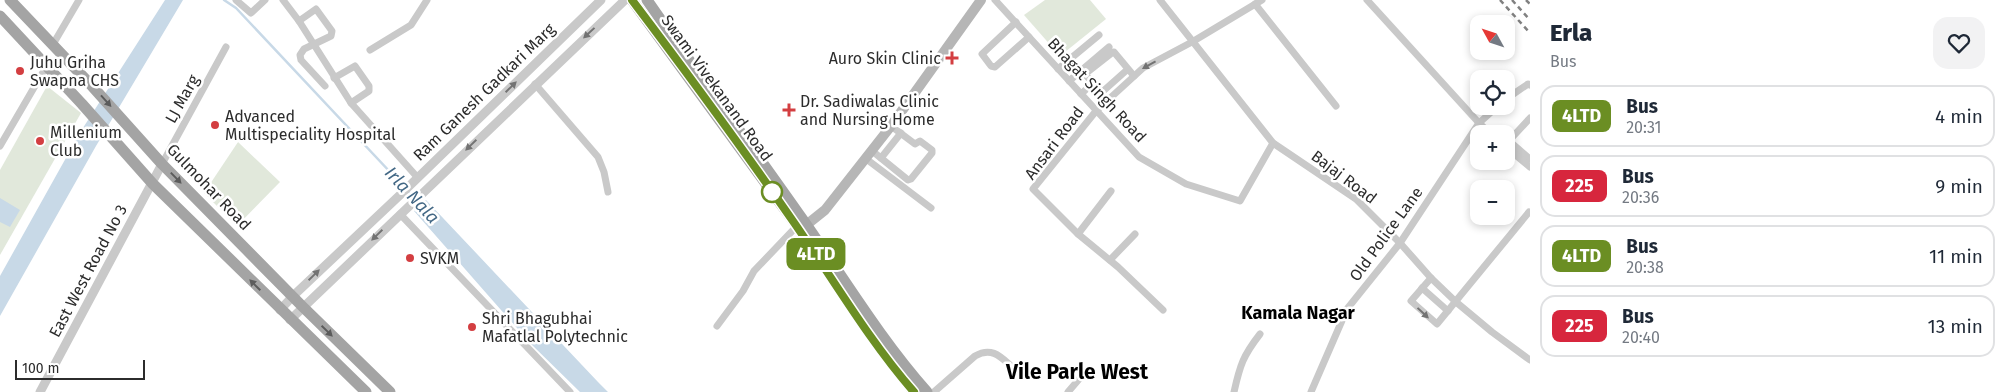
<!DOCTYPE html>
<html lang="en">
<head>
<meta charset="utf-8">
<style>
  :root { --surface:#fff; --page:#f2f2f3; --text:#1f2937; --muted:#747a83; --line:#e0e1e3 }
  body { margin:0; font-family:"Fira Sans",sans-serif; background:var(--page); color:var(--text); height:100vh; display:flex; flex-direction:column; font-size:19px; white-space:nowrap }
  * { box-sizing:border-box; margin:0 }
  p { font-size:16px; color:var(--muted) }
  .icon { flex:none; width:28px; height:28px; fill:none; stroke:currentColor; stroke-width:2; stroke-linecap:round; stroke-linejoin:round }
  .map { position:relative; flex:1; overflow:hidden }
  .sheet { display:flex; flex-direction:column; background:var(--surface); width:475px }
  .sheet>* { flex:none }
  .badge { padding:0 10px; border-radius:8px; font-size:18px; line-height:32px }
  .needle { width:32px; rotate:310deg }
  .buttons { position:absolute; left:1470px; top:15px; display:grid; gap:10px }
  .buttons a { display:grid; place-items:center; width:45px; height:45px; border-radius:10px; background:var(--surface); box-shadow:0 2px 8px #0003; font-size:25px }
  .scale { position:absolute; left:15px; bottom:12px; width:130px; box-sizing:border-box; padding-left:5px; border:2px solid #2c2c2c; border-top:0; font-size:14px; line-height:18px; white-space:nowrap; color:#2c2c2c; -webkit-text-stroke:4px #fff; paint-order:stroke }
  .map>.badge { position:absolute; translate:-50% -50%; box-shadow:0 0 0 2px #fff }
  .round { display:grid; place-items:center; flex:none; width:52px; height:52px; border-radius:15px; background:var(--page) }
  .summary { display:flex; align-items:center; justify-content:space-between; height:85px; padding:0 20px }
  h1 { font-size:24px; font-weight:800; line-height:38px }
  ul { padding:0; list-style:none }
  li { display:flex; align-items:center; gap:15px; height:62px; margin:0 10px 8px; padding:0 10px; border:2px solid var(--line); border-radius:15px }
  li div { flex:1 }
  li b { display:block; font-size:19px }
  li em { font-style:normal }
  li .badge { min-width:55px; font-weight:700; text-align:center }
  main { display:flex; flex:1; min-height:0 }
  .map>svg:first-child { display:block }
</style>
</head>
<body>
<main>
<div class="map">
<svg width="1530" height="392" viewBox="0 0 1530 392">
  <rect width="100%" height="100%" fill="#fff"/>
  <!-- green -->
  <g fill="#e1e8db">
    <path d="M 1045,0 L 1090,0 L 1106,19 L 1060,56 L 1024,15 Z"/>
    <path d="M 47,86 L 81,113 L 0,255 L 0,170 Z"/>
    <path d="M 238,142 L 280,182 L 237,226 L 204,193 Z"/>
  </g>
  <!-- water -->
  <g fill="#c8d9e7">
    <path d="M 165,0 L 183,0 L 96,146 L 0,316 L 0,276 L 81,131 Z"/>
    <path d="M 0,198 L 20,210 L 10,227 L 0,222 Z"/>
    <path d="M 426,200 L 598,382 L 608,392 L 580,392 L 531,344 L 414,211 Z"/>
  </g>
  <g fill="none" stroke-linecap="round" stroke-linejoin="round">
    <!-- stream -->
    <path stroke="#c8d9e7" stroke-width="2.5" d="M 224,0 L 236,8 L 422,206"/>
    <!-- minor -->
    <g stroke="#c9c9c9" stroke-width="7">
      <path d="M 236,0 L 251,13 L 265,0"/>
      <path d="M 283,0 L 299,21 L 351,103 L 418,178"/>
      <path d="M 995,0 L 1139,157 L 1186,184 L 1240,201 L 1273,143"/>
      <path d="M 1160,0 L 1273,143 L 1356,199 L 1400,243 L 1431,278 L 1456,302 L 1492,332 L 1530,360"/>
      <path d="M 1367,0 L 1479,123 L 1491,134"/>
      <path d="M 1255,4 L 1336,106"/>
      <path d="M 299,21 L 316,9 L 332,31 L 331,36 L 304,49 L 300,55 L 301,60 L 325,86"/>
      <path d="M 1016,22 L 982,54 L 991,66 L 995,67 L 1029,37"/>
      <path d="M 52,46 L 79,0"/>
      <path d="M 370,50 L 411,25 L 427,0"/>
      <path d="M 1070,59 L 1081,71"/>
      <path d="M 1058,69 L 1099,35"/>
      <path d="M 1128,69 L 1101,93 L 1085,74 L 1113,52 L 1114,52 L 1134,76"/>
      <path d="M 334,78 L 355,66 L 369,86 L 369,91 L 351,103"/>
      <path d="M 1069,81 L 1109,47"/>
      <path d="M 535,84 L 598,157 L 604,172 L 608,192"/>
      <path d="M 1081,94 L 1092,84"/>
      <path d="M 1506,99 L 1528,84 L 1530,85"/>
      <path d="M 1509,141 L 1530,159"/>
      <path d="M 1506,144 L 1530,118"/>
      <path d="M 0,146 L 46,67"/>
      <path d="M 1506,147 L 1530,167"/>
      <path d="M 871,150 L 908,180 L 911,179 L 932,153 L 932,150 L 920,141 L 915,144 L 891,126"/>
      <path d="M 865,158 L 931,208"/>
      <path d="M 881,158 L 901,133"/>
      <path d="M 162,164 L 226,47"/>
      <path d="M 400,214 L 570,392"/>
      <path d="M 1078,234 L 1111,191"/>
      <path d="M 1110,260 L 1135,234"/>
      <path d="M 1431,278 L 1411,301 L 1437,324 L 1529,212"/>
      <path d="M 1422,288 L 1448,311"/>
      <path d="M 1163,310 L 1118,267 L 1078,234 L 1033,189 L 1096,111 L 1143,68 L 1192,42 L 1262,0"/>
      <path d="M 717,326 L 743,291 L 754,271 L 797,226"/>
      <path d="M 934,392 L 975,356 C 994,345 1003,360 1017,371"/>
      <path d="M 1068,392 L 1080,378"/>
      <path d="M 1234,392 C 1240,365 1243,356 1260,334"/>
      <path d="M 1311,392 L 1347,309 L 1400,243 L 1479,123 L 1498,106"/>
    </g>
    <!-- tertiary -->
    <g stroke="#c9c9c9" stroke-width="9">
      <path d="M 280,310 L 293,296 L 400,195 L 601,0"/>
      <path d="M 290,320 L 625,0"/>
      <path d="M 40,392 L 162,164"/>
    </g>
    <!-- secondary -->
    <path stroke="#b6b6b6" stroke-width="10" d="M 800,230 L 825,210 L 891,126 L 981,0"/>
    <!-- primary -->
    <g stroke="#a4a4a4" stroke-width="11">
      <path d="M 10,0 L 92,86 L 162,164 L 303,307 L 390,392"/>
      <path d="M 632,0 L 797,226 L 860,320 L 914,392"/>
      <path d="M 647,0 C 698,74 751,146 803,220 C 843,277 880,339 927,392"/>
      <path d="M 0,16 L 82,104 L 153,184 L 366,392"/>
    </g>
    <!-- rail -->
    <g stroke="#818181" stroke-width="2.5" stroke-dasharray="5 4" stroke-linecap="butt">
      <path d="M 1500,0 L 1530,33"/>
      <path d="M 1512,0 L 1530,20"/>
      <path d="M 1526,0 L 1530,4"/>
    </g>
  </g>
  <!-- one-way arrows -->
  <defs><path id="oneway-solid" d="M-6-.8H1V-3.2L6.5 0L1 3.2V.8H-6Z" transform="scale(1.25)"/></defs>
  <g fill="#737373">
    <use href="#oneway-solid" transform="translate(589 33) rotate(137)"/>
    <use href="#oneway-solid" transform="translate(1149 65) rotate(151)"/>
    <use href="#oneway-solid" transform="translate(511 87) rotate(-44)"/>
    <use href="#oneway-solid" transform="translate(471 145) rotate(136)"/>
    <use href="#oneway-solid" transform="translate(377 235) rotate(136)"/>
    <use href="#oneway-solid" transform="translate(314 275) rotate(-44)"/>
    <use href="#oneway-solid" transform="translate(1423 313) rotate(43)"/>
  </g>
  <g fill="#5c5c5c">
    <use href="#oneway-solid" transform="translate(106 101) rotate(48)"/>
    <use href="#oneway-solid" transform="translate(176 178) rotate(46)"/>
    <use href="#oneway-solid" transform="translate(255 285) rotate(-135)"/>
    <use href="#oneway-solid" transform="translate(327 331) rotate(44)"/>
  </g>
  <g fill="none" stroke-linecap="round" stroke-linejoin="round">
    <!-- line casing -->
    <g stroke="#fff" stroke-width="11">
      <path id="line" d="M 632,0 C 688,74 743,149 795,224 C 833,279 870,342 914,392"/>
    </g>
    <!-- line -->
    <use href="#line" stroke="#6b8e23" stroke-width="8"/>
  </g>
  <!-- markers -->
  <g fill="#d33e41" stroke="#fff" stroke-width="2">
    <path d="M949.5 50.5h5v5h5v5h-5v5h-5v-5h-5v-5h5z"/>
    <circle cx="20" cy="71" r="5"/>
    <path d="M786.5 102.5h5v5h5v5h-5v5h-5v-5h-5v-5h5z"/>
    <circle cx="215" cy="125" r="5"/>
    <circle cx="40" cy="141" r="5"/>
    <circle cx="410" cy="258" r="5"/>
    <circle cx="472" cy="327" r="5"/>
  </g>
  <circle fill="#fff" stroke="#6b8e23" stroke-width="2.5" cx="772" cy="192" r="10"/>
  <g text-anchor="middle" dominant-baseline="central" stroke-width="5" stroke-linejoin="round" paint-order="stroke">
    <!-- poi labels -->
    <g font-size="16" fill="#2c2c2c" stroke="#fff" text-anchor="start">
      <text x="941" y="58" text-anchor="end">Auro Skin Clinic</text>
      <text x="30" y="62">Juhu Griha<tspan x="30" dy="18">Swapna CHS</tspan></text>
      <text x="800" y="101">Dr. Sadiwalas Clinic<tspan x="800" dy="18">and Nursing Home</tspan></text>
      <text x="225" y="116">Advanced<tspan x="225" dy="18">Multispeciality Hospital</tspan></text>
      <text x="50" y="132">Millenium<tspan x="50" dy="18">Club</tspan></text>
      <text x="420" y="258">SVKM</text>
      <text x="482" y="318">Shri Bhagubhai<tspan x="482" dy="18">Mafatlal Polytechnic</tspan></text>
    </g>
    <!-- street labels -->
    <g font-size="16" fill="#2c2c2c" stroke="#fff">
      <text transform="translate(717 88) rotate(54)">Swami Vivekanand Road</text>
      <text transform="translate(1097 90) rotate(47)">Bhagat Singh Road</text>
      <text transform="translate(484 92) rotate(-44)">Ram Ganesh Gadkari Marg</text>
      <text transform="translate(182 99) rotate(-61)">LJ Marg</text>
      <text transform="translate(1054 143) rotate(-53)">Ansari Road</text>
      <text transform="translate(1344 177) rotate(37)">Bajaj Road</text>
      <text transform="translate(209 187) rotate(46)">Gulmohar Road</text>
      <text transform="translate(1386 234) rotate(-54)">Old Police Lane</text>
      <text transform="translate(88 271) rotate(-62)">East West Road No 3</text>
    </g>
    <!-- water labels -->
    <g font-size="18" font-style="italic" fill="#436885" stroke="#fff">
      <text transform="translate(412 195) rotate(47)">Irla Nala</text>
    </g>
    <!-- neighbourhood labels -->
    <g font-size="18" font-weight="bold" fill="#000" stroke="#fff">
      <text x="1298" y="313">Kamala Nagar</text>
    </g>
    <!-- district labels -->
    <g font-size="21" font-weight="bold" fill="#000" stroke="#fff">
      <text x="1077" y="372">Vile Parle West</text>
    </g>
  </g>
</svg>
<div class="buttons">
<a><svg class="needle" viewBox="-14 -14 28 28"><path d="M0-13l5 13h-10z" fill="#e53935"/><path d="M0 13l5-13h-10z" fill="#747a83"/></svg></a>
<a><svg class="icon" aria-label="locate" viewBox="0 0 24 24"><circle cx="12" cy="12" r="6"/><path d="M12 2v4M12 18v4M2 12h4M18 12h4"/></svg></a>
<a>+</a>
<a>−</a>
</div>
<div class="scale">100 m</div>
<b class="badge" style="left:816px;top:254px;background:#6b8e23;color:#fff">4LTD</b>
</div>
<section class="sheet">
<div class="summary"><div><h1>Erla</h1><p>Bus</p></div><a class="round"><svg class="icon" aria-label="heart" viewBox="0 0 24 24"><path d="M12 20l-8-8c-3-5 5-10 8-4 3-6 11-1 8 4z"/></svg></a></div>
<ul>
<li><span class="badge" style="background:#6b8e23;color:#fff">4LTD</span><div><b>Bus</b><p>20:31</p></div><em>4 min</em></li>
<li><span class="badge" style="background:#d7263d;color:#fff">225</span><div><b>Bus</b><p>20:36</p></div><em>9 min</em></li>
<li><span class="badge" style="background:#6b8e23;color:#fff">4LTD</span><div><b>Bus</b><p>20:38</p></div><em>11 min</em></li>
<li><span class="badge" style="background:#d7263d;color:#fff">225</span><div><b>Bus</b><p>20:40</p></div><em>13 min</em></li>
</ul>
</section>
</main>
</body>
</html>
